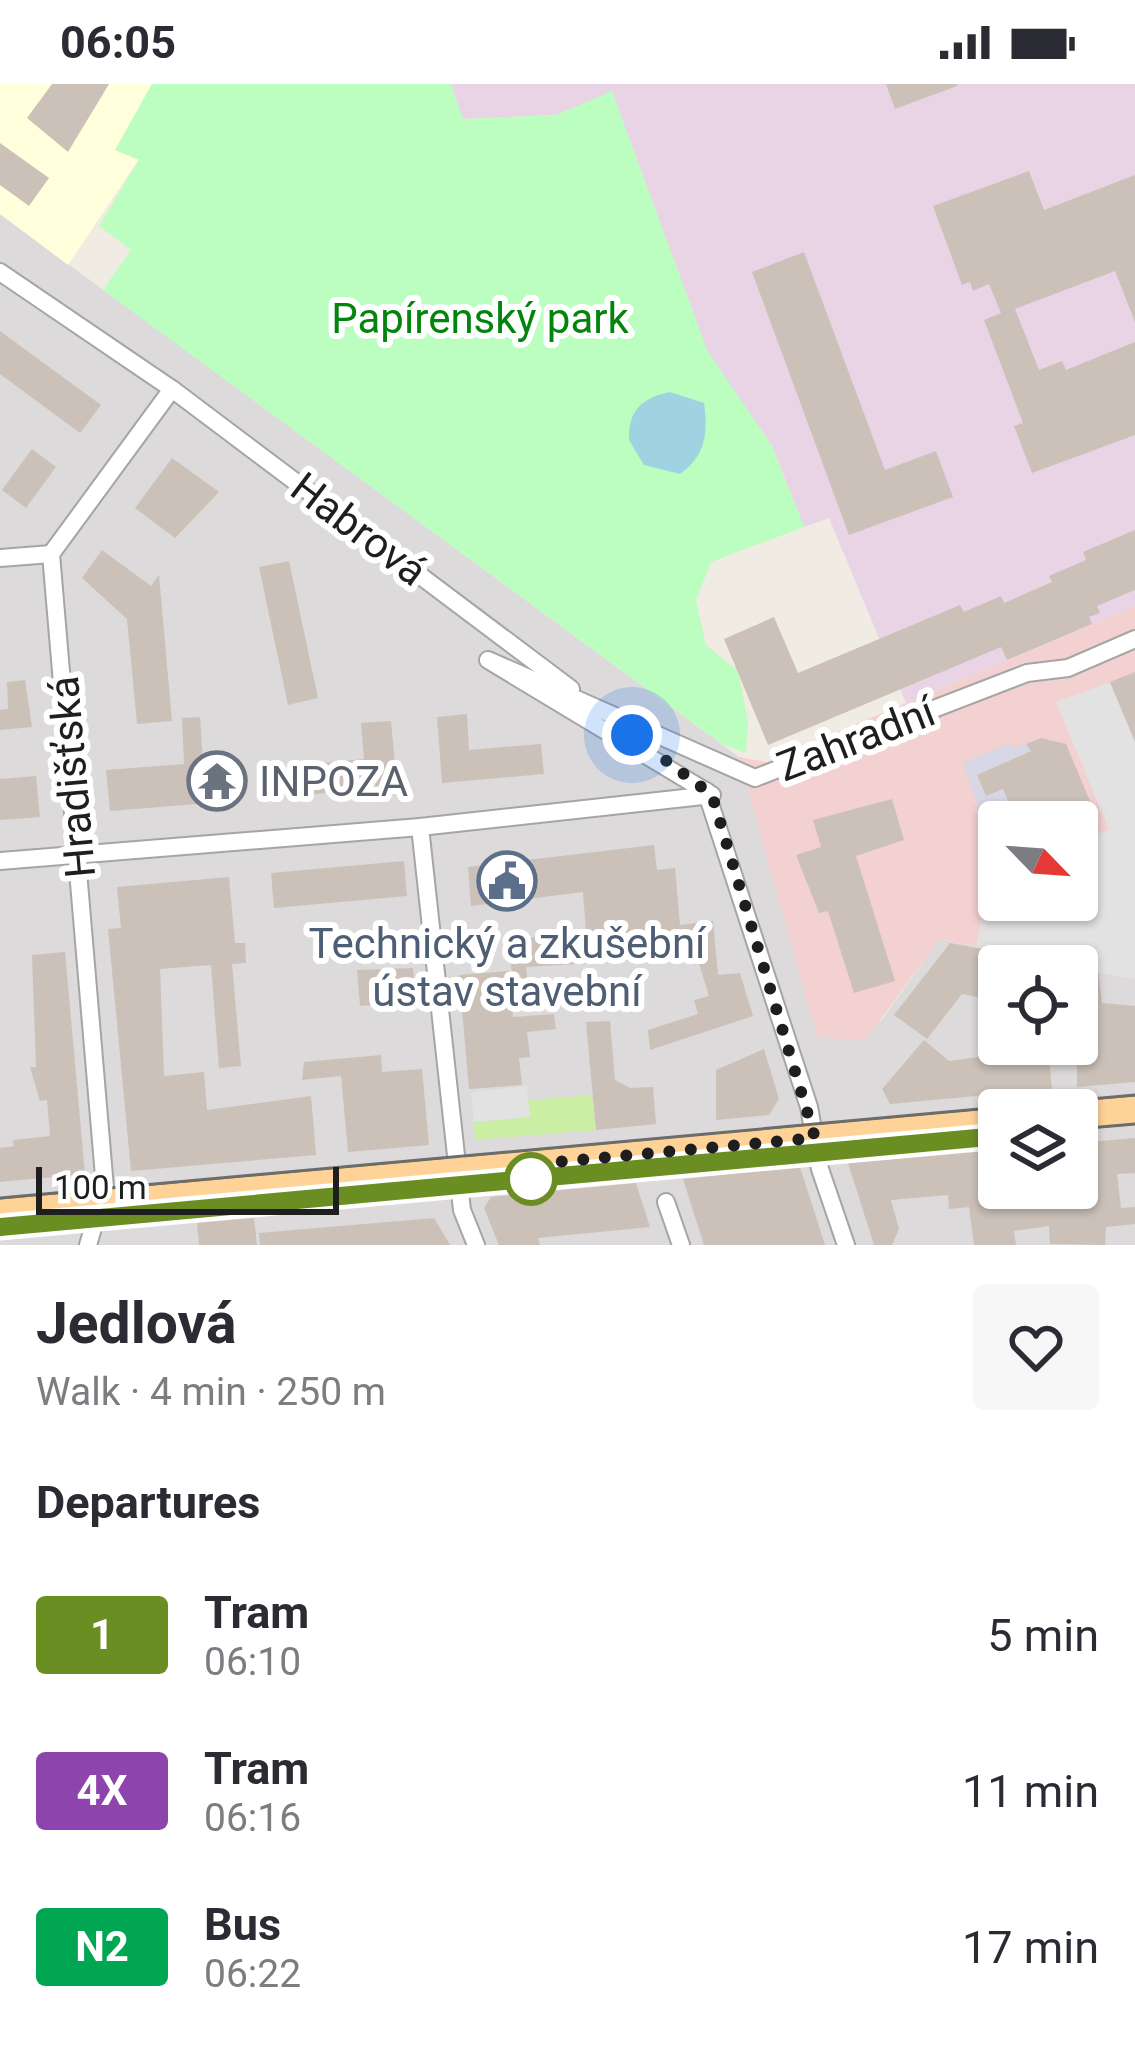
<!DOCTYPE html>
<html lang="en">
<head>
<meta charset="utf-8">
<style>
  :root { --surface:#fff; --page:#f7f7f7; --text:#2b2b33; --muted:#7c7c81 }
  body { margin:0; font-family:Roboto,sans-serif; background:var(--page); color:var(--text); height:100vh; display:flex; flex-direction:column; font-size:45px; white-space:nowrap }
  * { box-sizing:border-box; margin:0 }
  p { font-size:39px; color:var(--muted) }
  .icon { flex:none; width:66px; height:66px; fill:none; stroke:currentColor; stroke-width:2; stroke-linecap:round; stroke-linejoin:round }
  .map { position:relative; height:1161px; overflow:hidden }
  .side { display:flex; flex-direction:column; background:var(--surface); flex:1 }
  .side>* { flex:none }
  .badge { padding:0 24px; border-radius:9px; font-size:42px; line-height:78px }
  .needle { width:78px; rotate:115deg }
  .fabs { position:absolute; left:978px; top:717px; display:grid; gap:24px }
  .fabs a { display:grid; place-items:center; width:120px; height:120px; border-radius:12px; background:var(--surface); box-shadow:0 3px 9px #0004; font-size:60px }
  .scale { position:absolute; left:36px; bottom:30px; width:303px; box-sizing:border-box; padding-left:12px; border:6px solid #1e1e1e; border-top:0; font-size:33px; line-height:42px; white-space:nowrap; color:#1e1e1e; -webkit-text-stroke:9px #fff; paint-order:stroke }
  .you { position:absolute; width:60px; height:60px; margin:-30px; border:9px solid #fff; border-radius:50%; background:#1a73e8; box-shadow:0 0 0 18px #1a73e833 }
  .map>.badge { position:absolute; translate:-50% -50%; box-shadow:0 0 0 6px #fff }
  h2 { padding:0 36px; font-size:45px; line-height:108px }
  .round { display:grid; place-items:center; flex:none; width:126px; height:126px; border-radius:12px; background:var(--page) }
  .overview { display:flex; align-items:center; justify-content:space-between; height:204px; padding:0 36px }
  h1 { font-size:57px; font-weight:700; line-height:90px }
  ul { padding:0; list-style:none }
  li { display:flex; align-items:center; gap:36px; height:156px; padding:0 36px }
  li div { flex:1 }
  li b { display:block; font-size:45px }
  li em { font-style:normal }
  li .badge { min-width:132px; font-weight:700; text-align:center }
  .status { display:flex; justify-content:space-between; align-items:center; height:84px; padding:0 60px; background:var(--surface); direction:ltr }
  .status svg { height:33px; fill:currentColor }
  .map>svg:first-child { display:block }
</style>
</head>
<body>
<div class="status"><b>06:05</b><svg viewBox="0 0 49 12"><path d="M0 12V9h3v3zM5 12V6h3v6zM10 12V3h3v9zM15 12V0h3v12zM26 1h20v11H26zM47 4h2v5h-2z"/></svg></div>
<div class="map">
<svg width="1135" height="1161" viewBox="0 0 1135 1161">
  <rect width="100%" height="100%" fill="#f0ebe3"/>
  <!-- residential -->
  <path fill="#dcdada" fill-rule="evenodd" d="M 0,130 L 739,673 L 817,953 L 881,937 L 939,855 L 1069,882 L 999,882 L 999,960 L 1077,960 L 1077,884 L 1135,895 L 1135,1161 L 0,1161 ZM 999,1026 L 1077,1026 L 1077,1104 L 999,1104 Z"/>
  <!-- commercial -->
  <path fill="#f2d1d0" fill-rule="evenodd" d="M 1135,522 L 1135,895 L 939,855 L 865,957 L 817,953 L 739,673 L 767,678 ZM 999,738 L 1077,738 L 1077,816 L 999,816 Z"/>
  <!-- industrial -->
  <path fill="#e9d4e5" d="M 451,0 L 1135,0 L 1135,522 L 906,619 L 829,434 L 804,443 L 772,362 L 707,267 L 612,8 L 556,31 L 462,35 Z"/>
  <!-- education -->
  <path fill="#ffffdc" d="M 0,0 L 152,0 L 116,66 L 139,75 L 68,181 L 0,130 Z"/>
  <!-- grass -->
  <path fill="#c9eea4" d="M 592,1011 L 596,1046 L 475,1056 L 474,1038 L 529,1033 L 528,1016 Z"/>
  <!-- park -->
  <path fill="#bcfdc0" d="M 152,0 L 451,0 L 463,35 L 556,31 L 612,7 L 707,266 L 772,362 L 804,443 L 711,478 L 696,516 L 706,561 L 738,587 L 748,638 L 746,669 L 722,660 L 103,206 L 131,166 L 99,142 L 139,76 L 115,66 Z"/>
  <!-- parking -->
  <g fill="#e2e2e2">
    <path d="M 1110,598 L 1135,658 L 1135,895 L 976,864 L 982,830 L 1001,834 L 1003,816 L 1077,816 L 1077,758 L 1109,746 L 1056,618 Z"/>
    <path d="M 527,1002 L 530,1033 L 474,1038 L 471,1008 Z"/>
  </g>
  <!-- plaza -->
  <path fill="#d7d7e5" d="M 1010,659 L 1013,665 L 1026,660 L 1031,667 L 977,691 L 986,712 L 1003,705 L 1017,738 L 999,738 L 999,769 L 992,765 L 963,679 Z"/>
  <!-- water -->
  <path fill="#9fd3e1" d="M 670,308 L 704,319 C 708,349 706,371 680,390 L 644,381 L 629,356 C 628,326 642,314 670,308 Z"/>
  <!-- building -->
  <g fill="#ccc1b8">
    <path d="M 52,0 L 109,0 L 68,68 L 27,34 Z"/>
    <path d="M 886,0 L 957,0 L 957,2 L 895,25 Z"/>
    <path d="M 0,59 L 49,94 L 29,122 L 0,101 Z"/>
    <path d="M 1029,87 L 1044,126 L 1135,91 L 1135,238 L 1115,187 L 1015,225 L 1039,286 L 1062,277 L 1066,286 L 1135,258 L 1135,351 L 1032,389 L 1014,342 L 1023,339 L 984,236 L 1001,229 L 989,200 L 973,207 L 970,198 L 962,201 L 933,122 Z"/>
    <path d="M 804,168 L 885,386 L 936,367 L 953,413 L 849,451 L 752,188 Z"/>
    <path d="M 0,247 L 101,321 L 80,349 L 0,290 Z"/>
    <path d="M 32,365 L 56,383 L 26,424 L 2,406 Z"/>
    <path d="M 172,374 L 219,408 L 175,454 L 135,424 Z"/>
    <path d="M 1135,446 L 1135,506 L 1097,522 L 1100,529 L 1089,533 L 1092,540 L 1007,576 L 1001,563 L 768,661 L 724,555 L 774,533 L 798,589 L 960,521 L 964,528 L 1001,512 L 1004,519 L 1052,498 L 1049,492 L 1086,476 L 1083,468 Z"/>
    <path d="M 102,466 L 151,502 L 159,491 L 172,637 L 137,640 L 127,535 L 82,494 Z"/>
    <path d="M 289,477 L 318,614 L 288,621 L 259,483 Z"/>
    <path d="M 1135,588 L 1135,658 L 1110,598 Z"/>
    <path d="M 25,596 L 32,643 L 0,646 L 0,626 L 8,625 L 7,598 Z"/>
    <path d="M 467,630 L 469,666 L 541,660 L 544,690 L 442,699 L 437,633 Z"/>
    <path d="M 200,633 L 203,678 L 218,677 L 222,718 L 110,727 L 106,686 L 184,680 L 182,634 Z"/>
    <path d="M 391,637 L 397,702 L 294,712 L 292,682 L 364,675 L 361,639 Z"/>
    <path d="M 1041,654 L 1066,660 L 1098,736 L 1077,742 L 1077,738 L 1017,738 L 1003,705 L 986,712 L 977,691 L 1031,667 L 1026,660 Z"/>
    <path d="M 36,692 L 40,733 L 0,736 L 0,695 Z"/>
    <path d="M 892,715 L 904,756 L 856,772 L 895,897 L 854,909 L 828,827 L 819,829 L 796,771 L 821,763 L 813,736 Z"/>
    <path d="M 654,761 L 657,786 L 675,784 L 680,841 L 713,837 L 718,891 L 740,889 L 753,932 L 650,966 L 648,946 L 698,930 L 694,916 L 709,912 L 697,873 L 526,883 L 529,913 L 515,914 L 509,863 L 526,862 L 525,854 L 586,849 L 583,808 L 471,822 L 468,783 Z"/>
    <path d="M 404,777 L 407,812 L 274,824 L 271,789 Z"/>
    <path d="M 229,793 L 235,859 L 245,859 L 246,879 L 232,880 L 241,982 L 219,984 L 211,881 L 160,885 L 164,992 L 204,988 L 207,1026 L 311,1012 L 316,1071 L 131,1087 L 108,845 L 121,844 L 117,803 Z"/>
    <path d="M 950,859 L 999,868 L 999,917 L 962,910 L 927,955 L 894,931 Z"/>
    <path d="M 65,868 L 85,1090 L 0,1098 L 0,1064 L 14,1062 L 13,1056 L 50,1052 L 47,1016 L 40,1017 L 30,983 L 36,983 L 32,871 Z"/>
    <path d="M 413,884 L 416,917 L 360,922 L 357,886 Z"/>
    <path d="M 1077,884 L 1098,887 L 1102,919 L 1135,922 L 1135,998 L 1077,1003 Z"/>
    <path d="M 509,887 L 513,933 L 554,930 L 556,945 L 527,948 L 530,973 L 519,974 L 522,1001 L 469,1005 L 459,891 Z"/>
    <path d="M 610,937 L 615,996 L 630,1004 L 653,1003 L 656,1040 L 596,1046 L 586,938 Z"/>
    <path d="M 924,956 L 949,977 L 1048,963 L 1052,1005 L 890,1020 L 882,1005 Z"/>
    <path d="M 764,965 L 779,1015 L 769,1031 L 716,1036 L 716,986 Z"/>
    <path d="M 381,971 L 382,988 L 422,985 L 429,1061 L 348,1068 L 341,992 L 302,996 L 304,978 Z"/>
    <path d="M 1135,1054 L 1135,1089 L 1117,1090 L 1121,1124 L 1135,1123 L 1135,1140 L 1106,1143 L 1105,1161 L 1050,1160 L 1049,1142 L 1014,1147 L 1016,1161 L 974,1161 L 969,1123 L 949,1125 L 948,1111 L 891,1116 L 899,1145 L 892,1161 L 874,1161 L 848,1079 L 999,1066 L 999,1104 L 1077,1104 L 1077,1059 Z"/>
    <path d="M 800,1083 L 825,1161 L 704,1161 L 683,1095 Z"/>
    <path d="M 636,1099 L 650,1143 L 538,1154 L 540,1161 L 499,1161 L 484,1124 L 491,1113 Z"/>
    <path d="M 254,1134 L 257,1161 L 199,1161 L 197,1139 Z"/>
    <path d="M 434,1134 L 450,1161 L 260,1161 L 259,1149 Z"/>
  </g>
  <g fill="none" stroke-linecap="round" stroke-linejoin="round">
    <!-- minor casing -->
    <g stroke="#a5a5a5" stroke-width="20">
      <g id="minor">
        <path d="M 0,188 L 172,305 L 571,605"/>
        <path d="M 0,474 L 51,470"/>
        <path d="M 706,707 L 809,1023 L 820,1085 L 846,1161"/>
        <path d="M 420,743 L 462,1126 L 476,1161"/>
        <path d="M 0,777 L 420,743 L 712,711 L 488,576 L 755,694 L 1027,589 L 1068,584 L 1135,555"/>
        <path d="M 666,1118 L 681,1161"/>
        <path d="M 88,1161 L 105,1104 L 51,470 L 172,305"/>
      </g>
    </g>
    <!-- primary casing -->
    <g stroke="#976400" stroke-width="30">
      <g id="primary">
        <path d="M 1077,1031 L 1135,1026"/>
        <path d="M 0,1129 L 999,1038"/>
      </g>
    </g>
    <!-- minor -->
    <use href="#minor" stroke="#fff" stroke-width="16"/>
    <!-- primary -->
    <use href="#primary" stroke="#ffd298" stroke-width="27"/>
    <!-- tram -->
    <g stroke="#6c6c6c" stroke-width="3">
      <path d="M 1077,1045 L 1135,1040"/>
      <path d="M 0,1114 L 1135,1011"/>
      <path d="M 0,1143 L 999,1052"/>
    </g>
  </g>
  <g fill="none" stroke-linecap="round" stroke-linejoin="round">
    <!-- line casing -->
    <g stroke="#fff" stroke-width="27">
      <path id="line" d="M 0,1143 L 999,1052"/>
    </g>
    <!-- line -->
    <use href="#line" stroke="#6b8e23" stroke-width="18"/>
    <!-- walk -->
    <path stroke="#1e1e1e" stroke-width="12" stroke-dasharray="0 21.6" d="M 531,1095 L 534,1080 L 815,1054 L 712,711 L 632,651"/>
  </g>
  <!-- icons -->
  <defs>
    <g id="temple-ring" transform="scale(3)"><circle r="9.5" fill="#fff" stroke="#6b7280" stroke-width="1.5"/><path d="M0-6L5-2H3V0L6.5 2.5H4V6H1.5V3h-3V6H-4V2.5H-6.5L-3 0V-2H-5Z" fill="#6b7280"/></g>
    <g id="civic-ring" transform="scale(3)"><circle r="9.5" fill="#fff" stroke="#5c6f8a" stroke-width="1.5"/><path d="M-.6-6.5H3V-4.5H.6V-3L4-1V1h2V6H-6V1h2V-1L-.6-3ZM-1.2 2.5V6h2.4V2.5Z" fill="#5c6f8a"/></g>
  </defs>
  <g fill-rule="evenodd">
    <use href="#temple-ring" x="217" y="697"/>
    <use href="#civic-ring" x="507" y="797"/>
  </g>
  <!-- markers -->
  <circle fill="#fff" stroke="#6b8e23" stroke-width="6" cx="531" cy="1095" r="24"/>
  <g text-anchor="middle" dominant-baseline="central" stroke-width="12" stroke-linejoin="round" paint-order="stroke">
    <!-- park labels -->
    <g font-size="42" fill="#03840c" stroke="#fff">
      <text x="480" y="234">Papírenský park</text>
    </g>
    <!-- street labels -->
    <g font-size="42" fill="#1e1e1e" stroke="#fff">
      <text transform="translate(359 445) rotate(37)">Habrová</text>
      <text transform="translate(856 655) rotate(-21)">Zahradní</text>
      <text transform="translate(72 693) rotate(-95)">Hradišťská</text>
    </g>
    <!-- worship labels -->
    <g font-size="42" fill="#5b616d" stroke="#fff" text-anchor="start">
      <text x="259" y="697">INPOZA</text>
    </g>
    <!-- service labels -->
    <g font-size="42" fill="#4e5e75" stroke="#fff">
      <text x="507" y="859">Technický a zkušební<tspan x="507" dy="48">ústav stavební</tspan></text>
    </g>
  </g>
</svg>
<div class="fabs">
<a><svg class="needle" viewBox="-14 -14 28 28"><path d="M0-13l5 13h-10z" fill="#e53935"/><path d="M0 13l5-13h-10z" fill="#7c7c81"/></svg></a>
<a><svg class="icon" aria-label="locate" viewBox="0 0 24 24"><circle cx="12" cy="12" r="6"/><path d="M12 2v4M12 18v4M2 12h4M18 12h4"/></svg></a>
<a><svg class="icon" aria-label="layers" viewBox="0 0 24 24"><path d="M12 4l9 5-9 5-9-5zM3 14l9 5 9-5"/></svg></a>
</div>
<div class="scale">100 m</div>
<div class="you" style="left:632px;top:651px"></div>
</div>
<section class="side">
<div class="overview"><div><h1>Jedlová</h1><p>Walk · 4 min · 250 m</p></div><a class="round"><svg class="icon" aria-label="heart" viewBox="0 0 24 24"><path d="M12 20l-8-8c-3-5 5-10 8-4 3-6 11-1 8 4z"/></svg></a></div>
<h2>Departures</h2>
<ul>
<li><span class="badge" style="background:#6b8e23;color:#fff">1</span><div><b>Tram</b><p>06:10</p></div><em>5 min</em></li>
<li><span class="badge" style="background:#8e44ad;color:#fff">4X</span><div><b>Tram</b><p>06:16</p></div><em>11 min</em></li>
<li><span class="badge" style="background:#00a651;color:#fff">N2</span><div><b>Bus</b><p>06:22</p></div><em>17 min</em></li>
</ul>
</section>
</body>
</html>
